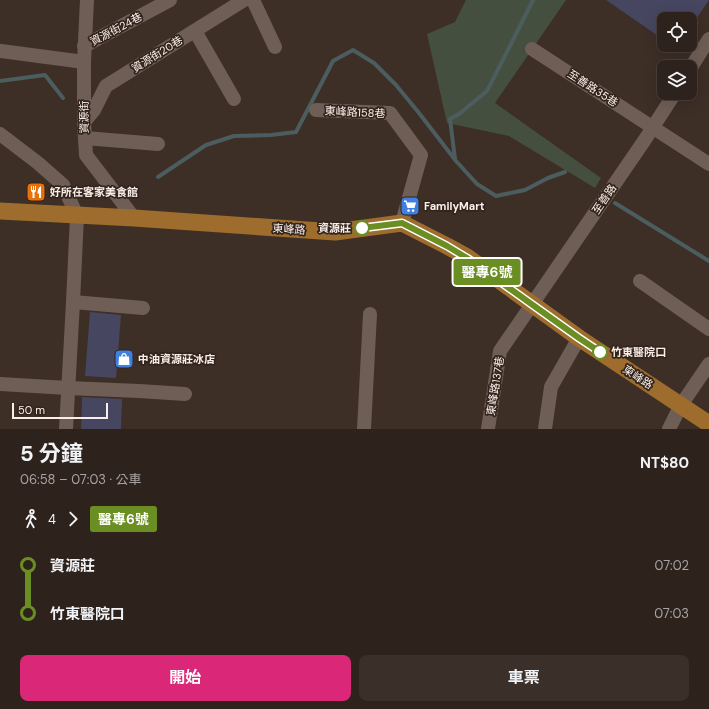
<!DOCTYPE html>
<html lang="zh-TW">
<head>
<meta charset="utf-8">
<style>
  :root { --surface:#2e221c; --page:#3a2f29; --text:#f1f3f6; --muted:#a7a4a3; --line:#493f3b; --accent:#db2777 }
  body { margin:0; font-family:"DM Sans","Noto Sans TC",sans-serif; background:var(--page); color:var(--text); height:100vh; display:flex; flex-direction:column; font-size:15px; white-space:nowrap }
  * { box-sizing:border-box; margin:0 }
  p { font-size:13px; color:var(--muted) }
  .icon { flex:none; width:22px; height:22px; fill:none; stroke:currentColor; stroke-width:2; stroke-linecap:round; stroke-linejoin:round }
  .map { position:relative; height:429px; overflow:hidden }
  .sheet { display:flex; flex-direction:column; background:var(--surface); flex:1 }
  .sheet>* { flex:none }
  .badge { padding:0 8px; border-radius:3px; font-size:14px; line-height:26px }
  .fabs { position:absolute; left:657px; top:12px; display:grid; gap:8px }
  .fabs a { display:grid; place-items:center; width:40px; height:40px; border-radius:8px; background:var(--surface); box-shadow:0 4px 16px #0002,0 0 0 1px var(--line); font-size:20px }
  .scale { position:absolute; left:12px; bottom:10px; width:96px; box-sizing:border-box; padding-left:4px; border:2px solid #f9efea; border-top:0; font-size:11px; line-height:14px; white-space:nowrap; color:#f9efea; -webkit-text-stroke:3px #33241c; paint-order:stroke }
  .map>.badge { position:absolute; translate:-50% -50%; box-shadow:0 0 0 2px #fff }
  .legs { display:flex; align-items:center; gap:6px; height:44px; padding:0 20px; font-size:13px }
  .legs p { margin-inline-start:auto }
  .summary { display:flex; align-items:center; justify-content:space-between; height:68px; padding:0 20px }
  h1 { font-size:22px; font-weight:700; line-height:30px }
  .button { display:flex; gap:8px; margin-top:auto; padding:8px 20px }
  .button a { flex:1; height:46px; border-radius:8px; background:var(--accent); color:#fff; font-size:16px; font-weight:700; line-height:46px; text-align:center }
  .button a+a { background:var(--page); color:var(--text) }
  ul { padding:0 20px; list-style:none }
  li { display:flex; align-items:center; gap:14px; height:48px; font-size:15px }
  li i { display:grid; place-items:center; width:6px; height:100%; margin:0 5px; background:currentColor }
  li i::after { content:''; width:10px; height:10px; margin:-5px; border:3px solid; border-radius:50%; background:var(--surface) }
  li p { margin-inline-start:auto }
  li:first-child i { background:linear-gradient(#0000 50%,currentColor 0) }
  li:last-child i { background:linear-gradient(currentColor 50%,#0000 0) }
  .map>svg:first-child { display:block }
</style>
</head>
<body>
<div class="map">
<svg width="709" height="429" viewBox="0 0 709 429">
  <rect width="100%" height="100%" fill="#3d2e26"/>
  <!-- green -->
  <path fill="#454f3f" d="M 466,0 L 566,0 L 495,103 L 601,178 L 595,188 L 509,136 L 447,123 L 427,34 L 455,22 Z"/>
  <g fill="none" stroke-linecap="round" stroke-linejoin="round">
    <!-- stream -->
    <g stroke="#4b5d5e" stroke-width="4">
      <path d="M 0,81 L 45,75 L 63,98"/>
      <path d="M 455,159 L 450,119 L 459,114 L 487,91 L 512,42 L 533,0"/>
      <path d="M 158,177 L 206,145 L 234,136 L 271,135 L 296,132 L 333,61 L 353,50 L 374,63 L 396,85 L 419,113 L 456,161 L 477,184 L 496,196 L 525,190 L 548,178 L 565,172"/>
      <path d="M 615,203 L 709,261"/>
    </g>
  </g>
  <!-- building -->
  <g fill="#464661">
    <path d="M 606,0 L 709,0 L 696,19 L 664,19 L 664,40 Z"/>
    <path d="M 90,312 L 121,315 L 116,378 L 85,376 Z"/>
    <path d="M 82,397 L 122,399 L 121,429 L 81,429 Z"/>
  </g>
  <g fill="none" stroke-linecap="round" stroke-linejoin="round">
    <!-- minor -->
    <g stroke="#6f5e55" stroke-width="14">
      <path d="M 87,0 L 84,62 L 84,122 L 86,155 L 134,218"/>
      <path d="M 253,0 L 275,47"/>
      <path d="M 195,31 L 234,99"/>
      <path d="M 84,46 L 170,0"/>
      <path d="M 532,49 L 709,164"/>
      <path d="M 1,51 L 84,62"/>
      <path d="M 690,69 L 709,39"/>
      <path d="M 316,110 L 390,113 L 421,155 L 402,223"/>
      <path d="M 84,122 L 94,110 L 106,86 L 244,0"/>
      <path d="M 0,134 L 38,163 L 63,185 L 77,216 L 73,302 L 66,429"/>
      <path d="M 85,138 L 158,144"/>
      <path d="M 640,281 L 709,329"/>
      <path d="M 73,302 L 143,308"/>
      <path d="M 0,384 L 68,388 L 139,391 L 185,394"/>
      <path d="M 364,429 L 370,314"/>
      <path d="M 488,429 L 500,351 L 644,141 L 675,93"/>
      <path d="M 545,429 L 551,387 L 579,338"/>
      <path d="M 669,429 L 681,405 L 709,364"/>
    </g>
    <!-- major -->
    <path stroke="#9e6c2d" stroke-width="17" d="M 0,211 L 134,218 L 335,232 L 402,223 L 447,246 L 467,257 L 579,338 L 709,424"/>
  </g>
  <g fill="none" stroke-linecap="round" stroke-linejoin="round">
    <!-- line-1 casing -->
    <g stroke="#fff" stroke-width="9">
      <path id="line-1" d="M 362,228 L 402,223 L 447,246 L 467,258 L 579,338 L 600,352"/>
    </g>
    <!-- line-1 -->
    <use href="#line-1" stroke="#6b8e23" stroke-width="6"/>
  </g>
  <!-- icons -->
  <defs>
    <g id="restaurant-square" transform="scale(1)"><rect x="-9" y="-9" width="18" height="18" rx="4" fill="#e8710a" stroke="#33241c"/><path d="M-5-6h1v4h1v-4h1v4h1v-4h1v5L-1.5 .5V6h-2V.5L-5-1ZM5-6V6H3V1.5H1.5Q1.5-4 5-6Z" fill="#fff"/></g>
    <g id="supermarket-square" transform="scale(1)"><rect x="-9" y="-9" width="18" height="18" rx="4" fill="#3f7fe0" stroke="#33241c"/><path d="M-6-5.5h2.5l.6 2H6L4.5 2H-2.5L-4.4-4H-6ZM-1.5 3.2a1.3 1.3 0 1 0 .1 0ZM3 3.2a1.3 1.3 0 1 0 .1 0Z" fill="#fff"/></g>
    <g id="shop-square" transform="scale(1)"><rect x="-9" y="-9" width="18" height="18" rx="4" fill="#3f7fe0" stroke="#33241c"/><path d="M-5-2.5h2.3a2.7 3.5 0 0 1 5.4 0H5L5.5 6h-11ZM-1.5-2.5h3a1.5 2.3 0 0 0-3 0Z" fill="#fff"/></g>
  </defs>
  <g fill-rule="evenodd">
    <use href="#restaurant-square" x="36" y="192"/>
    <use href="#supermarket-square" x="410" y="206"/>
    <use href="#shop-square" x="124" y="359"/>
  </g>
  <!-- markers -->
  <g fill="#fff" stroke="#6b8e23" stroke-width="2">
    <circle cx="362" cy="228" r="7"/>
    <circle cx="600" cy="352" r="7"/>
  </g>
  <g text-anchor="middle" dominant-baseline="central" stroke-width="3.5" stroke-linejoin="round" paint-order="stroke">
    <!-- street labels -->
    <g font-size="11" fill="#f9efea" stroke="#33241c">
      <text transform="translate(116 29) rotate(-28)">資源街24巷</text>
      <text transform="translate(157 54) rotate(-32)">資源街20巷</text>
      <text transform="translate(593 88) rotate(33)">至善路35巷</text>
      <text transform="translate(355 112) rotate(3)">東峰路158巷</text>
      <text transform="translate(84 117) rotate(-91)">資源街</text>
      <text transform="translate(604 199) rotate(-56)">至善路</text>
      <text transform="translate(289 229) rotate(4)">東峰路</text>
      <text transform="translate(638 377) rotate(33)">東峰路</text>
      <text transform="translate(495 386) rotate(-81)">東峰路137巷</text>
    </g>
    <!-- poi labels -->
    <g font-size="11" font-weight="bold" fill="#f9efea" stroke="#33241c" text-anchor="start">
      <text x="50" y="192">好所在客家美食館</text>
      <text x="424" y="206">FamilyMart</text>
      <text x="138" y="359">中油資源莊冰店</text>
    </g>
    <!-- stop labels -->
    <g font-size="11" font-weight="bold" fill="#f9efea" stroke="#33241c" text-anchor="end">
      <text x="351" y="228">資源莊</text>
      <text x="611" y="352" text-anchor="start">竹東醫院口</text>
    </g>
  </g>
</svg>
<div class="fabs">
<a><svg class="icon" aria-label="locate" viewBox="0 0 24 24"><circle cx="12" cy="12" r="6"/><path d="M12 2v4M12 18v4M2 12h4M18 12h4"/></svg></a>
<a><svg class="icon" aria-label="layers" viewBox="0 0 24 24"><path d="M12 4l9 5-9 5-9-5zM3 14l9 5 9-5"/></svg></a>
</div>
<div class="scale">50 m</div>
<b class="badge" style="left:487px;top:272px;background:#6b8e23;color:#fff">醫專6號</b>
</div>
<section class="sheet">
<div class="summary"><div><h1>5 分鐘</h1><p>06:58 – 07:03 · 公車</p></div><b>NT$80</b></div>
<div class="legs"><svg class="icon" aria-label="walk" viewBox="0 0 24 24"><circle cx="13" cy="4" r="2"/><path d="M13 8l-2 6 4 7M11 14l-3 7M7 12l3-4h3l4 4"/></svg>4<svg class="icon" aria-label="forward" viewBox="0 0 24 24"><path d="M9 5l7 7-7 7"/></svg><b class="badge" style="background:#6b8e23;color:#fff">醫專6號</b></div>
<ul>
<li><i style="color:#6b8e23"></i><b>資源莊</b><p>07:02</p></li>
<li><i style="color:#6b8e23"></i><b>竹東醫院口</b><p>07:03</p></li>
</ul>
<div class="button"><a>開始</a><a>車票</a></div>
</section>
</body>
</html>
